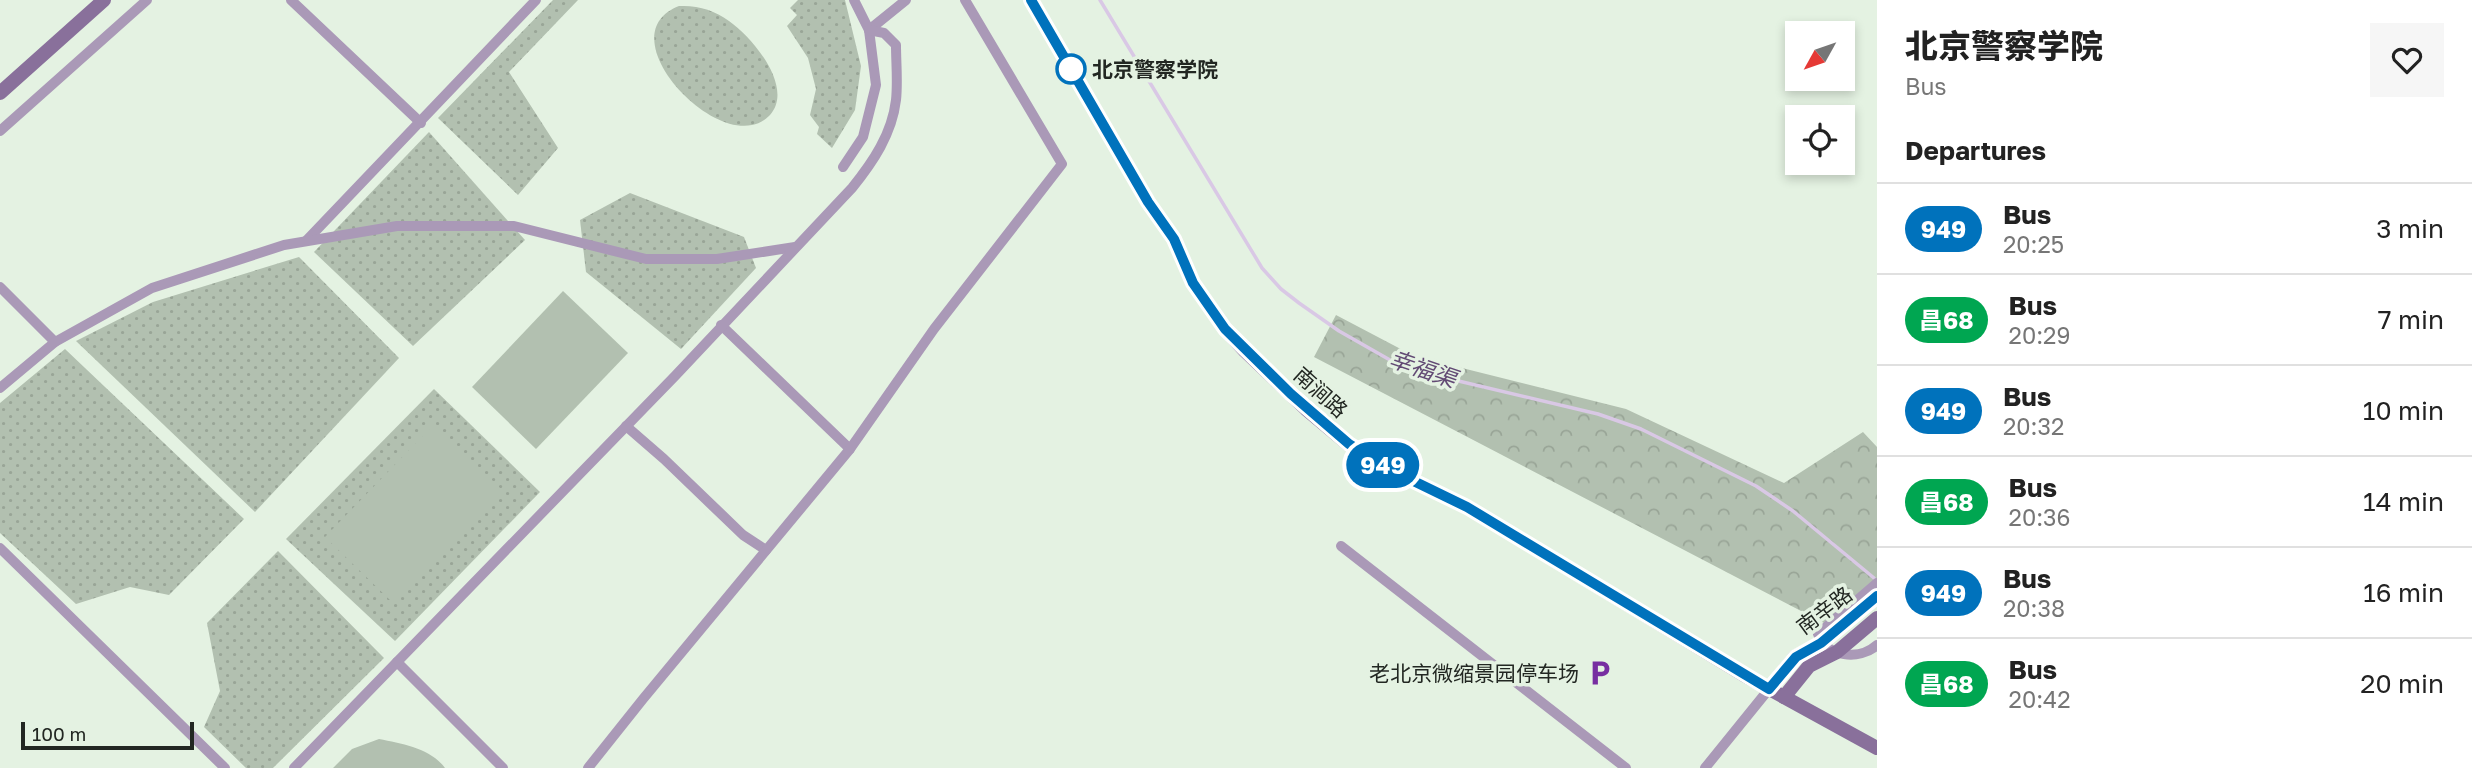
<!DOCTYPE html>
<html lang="en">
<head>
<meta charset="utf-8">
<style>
  :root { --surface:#fff; --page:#f6f6f6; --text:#222; --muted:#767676; --line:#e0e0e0 }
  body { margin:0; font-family:"Golos Text","Noto Sans SC",sans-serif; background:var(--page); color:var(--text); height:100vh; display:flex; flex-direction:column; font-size:26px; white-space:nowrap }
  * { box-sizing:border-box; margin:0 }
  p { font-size:23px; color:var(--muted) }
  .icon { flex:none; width:38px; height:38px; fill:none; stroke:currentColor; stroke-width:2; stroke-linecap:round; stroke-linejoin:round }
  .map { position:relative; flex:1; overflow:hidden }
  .sheet { display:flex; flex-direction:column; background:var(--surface); width:595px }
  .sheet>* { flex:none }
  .badge { padding:0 14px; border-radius:23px; font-size:24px; line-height:46px }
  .needle { width:46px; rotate:230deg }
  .buttons { position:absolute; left:1785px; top:21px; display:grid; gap:14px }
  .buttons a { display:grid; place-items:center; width:70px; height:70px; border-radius:0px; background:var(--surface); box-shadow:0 4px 10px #0003; font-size:35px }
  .scale { position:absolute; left:21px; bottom:18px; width:173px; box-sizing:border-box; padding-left:7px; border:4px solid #222722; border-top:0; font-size:19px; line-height:24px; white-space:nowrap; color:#222722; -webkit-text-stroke:5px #e4f2e2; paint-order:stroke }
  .map>.badge { position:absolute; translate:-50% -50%; box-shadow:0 0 0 4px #fff }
  h2 { padding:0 28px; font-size:26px; line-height:63px }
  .round { display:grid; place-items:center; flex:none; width:74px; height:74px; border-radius:0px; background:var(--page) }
  .summary { display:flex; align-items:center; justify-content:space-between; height:119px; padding:0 28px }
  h1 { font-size:33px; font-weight:800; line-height:52px }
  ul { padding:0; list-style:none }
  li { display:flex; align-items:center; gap:21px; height:91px; padding:0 28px; border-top:2px solid var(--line) }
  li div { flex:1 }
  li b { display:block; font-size:26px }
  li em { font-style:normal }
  li .badge { min-width:77px; font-weight:700; text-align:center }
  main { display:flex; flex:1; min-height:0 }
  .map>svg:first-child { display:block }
</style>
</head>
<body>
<main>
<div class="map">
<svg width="1877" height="768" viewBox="0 0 1877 768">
  <defs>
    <pattern id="grass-dots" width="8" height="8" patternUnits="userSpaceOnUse" patternTransform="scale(1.75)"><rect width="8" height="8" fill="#b2c0b0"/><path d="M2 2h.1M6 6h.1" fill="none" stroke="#99a597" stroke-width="1.8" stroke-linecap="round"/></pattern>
    <pattern id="forest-crowns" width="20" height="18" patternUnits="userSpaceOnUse" patternTransform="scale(1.75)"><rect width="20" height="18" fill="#b2c0b0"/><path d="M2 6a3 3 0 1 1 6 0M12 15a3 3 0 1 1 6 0" fill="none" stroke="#99a597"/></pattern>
  </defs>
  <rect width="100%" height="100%" fill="#e4f2e2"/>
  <!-- grass -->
  <g fill="url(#grass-dots)">
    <path d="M 553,0 L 578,0 L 509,72 L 558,148 L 518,195 L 438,118 Z"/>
    <path d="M 798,0 L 845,0 L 861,66 L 855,110 L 832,148 L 817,134 L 819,127 L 810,115 L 816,89 L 808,58 L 787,26 L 797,15 L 790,8 Z"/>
    <path d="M 679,6 C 698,5 714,10 729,21 C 751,36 795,87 770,115 C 765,120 759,124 752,125 C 702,136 610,33 679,6 Z"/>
    <path d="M 429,132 L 525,240 L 413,346 L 314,252 Z"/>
    <path d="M 630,193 L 744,237 L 756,268 L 681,349 L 586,272 L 580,220 Z"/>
    <path d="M 299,257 L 399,358 L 255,512 L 76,341 L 153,302 Z"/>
    <path d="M 65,349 L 244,519 L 169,595 L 130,587 L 76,604 L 0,533 L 0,403 Z"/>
    <path d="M 434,389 L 540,492 L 395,641 L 286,539 Z"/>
    <path d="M 278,551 L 384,658 L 273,768 L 246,768 L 204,727 L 220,691 L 207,623 Z"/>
  </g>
  <!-- forest -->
  <path fill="url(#forest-crowns)" d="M 1336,315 L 1414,356 L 1626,409 L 1784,483 L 1863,432 L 1877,447 L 1877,579 L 1826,624 L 1314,357 Z"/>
  <!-- pitch -->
  <g fill="#b2c0b0">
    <path d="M 563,291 L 628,353 L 536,449 L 472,387 Z"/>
    <path d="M 434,424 L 502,490 L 393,603 L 325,537 Z"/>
    <path d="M 379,739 C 403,744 430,748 445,768 L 333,768 L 352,749 Z"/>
  </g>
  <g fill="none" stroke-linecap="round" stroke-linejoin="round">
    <!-- stream -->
    <path stroke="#d9c8e5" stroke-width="3.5" d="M 1100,0 L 1262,268 L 1281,289 L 1299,303 L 1339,331 L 1397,364 L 1429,374 L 1598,414 L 1641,429 L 1756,486 L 1793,511 L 1874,578"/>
    <!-- street -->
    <g stroke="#aa99b7" stroke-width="10">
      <path d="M 291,0 L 421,123"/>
      <path d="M 869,30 L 906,0"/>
      <path d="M 0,131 L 147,0"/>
      <path d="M 843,167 L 863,137 L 876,85 L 869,30 L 854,0"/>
      <path d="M 306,241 L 536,0"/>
      <path d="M 0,287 L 55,342"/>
      <path d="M 721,325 L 850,449"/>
      <path d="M 0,388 L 55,342 L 152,288 L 284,245 L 397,226 L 514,226 L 646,259 L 717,259 L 795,247"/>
      <path d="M 626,426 L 664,459 L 743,535 L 766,550"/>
      <path d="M 1341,546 L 1626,768"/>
      <path d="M 0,548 L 225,768"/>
      <path d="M 1877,583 L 1818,634 C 1827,657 1859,661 1877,645"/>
      <path d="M 397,662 L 503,768"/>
      <path d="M 294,768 L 675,376 L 852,188 C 873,162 892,134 896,100 C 898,82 896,63 896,45 L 884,33 L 869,30"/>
      <path d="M 588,768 L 643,699 L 850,449 L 934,329 L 1062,164 L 965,0"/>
      <path d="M 1705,768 L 1769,689"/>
    </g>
    <!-- secondary -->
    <g stroke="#89709b" stroke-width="14">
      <path d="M 1031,0 L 1148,202 L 1174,239 L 1193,283 L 1225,329 L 1245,351 L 1306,409 L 1348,444 L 1395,472 L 1467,507 L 1744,675 L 1877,748"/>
      <path d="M 0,93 L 104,0"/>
      <path d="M 1769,689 L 1795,657 L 1821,643 L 1877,596"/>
      <path d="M 1784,697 L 1809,666 L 1837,652 L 1877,618"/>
    </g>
  </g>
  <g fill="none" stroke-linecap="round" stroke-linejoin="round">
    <!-- line casing -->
    <g stroke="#fff" stroke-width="16">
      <path id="line" d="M 1031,0 L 1148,202 L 1174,239 L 1193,283 L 1225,329 L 1291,394 L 1349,444 L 1395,472 L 1467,507 L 1769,689 L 1796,657 L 1821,643 L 1877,596"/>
    </g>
    <!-- line -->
    <use href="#line" stroke="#0072bc" stroke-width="10"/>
  </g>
  <!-- icons -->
  <defs>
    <g id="parking-bare" transform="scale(2.1)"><path d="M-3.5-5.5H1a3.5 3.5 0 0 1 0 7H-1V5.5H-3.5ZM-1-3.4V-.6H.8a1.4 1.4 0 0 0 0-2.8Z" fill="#772ea1" stroke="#e4f2e2" stroke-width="2.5" paint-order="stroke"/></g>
  </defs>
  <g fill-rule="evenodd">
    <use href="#parking-bare" x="1600" y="673"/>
  </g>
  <!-- markers -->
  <circle fill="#fff" stroke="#0072bc" stroke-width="3.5" cx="1071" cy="69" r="14"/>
  <g text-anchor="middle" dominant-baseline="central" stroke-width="7" stroke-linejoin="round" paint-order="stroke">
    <!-- stop labels -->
    <g font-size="21" font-weight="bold" fill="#222722" stroke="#e4f2e2" text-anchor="start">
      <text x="1092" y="69">北京警察学院</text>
    </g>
    <!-- street labels -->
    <g font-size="21" fill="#222722" stroke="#e4f2e2">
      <text transform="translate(1321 392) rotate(42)">南涧路</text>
      <text transform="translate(1824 610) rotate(-37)">南辛路</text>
    </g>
    <!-- poi labels -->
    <g font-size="21" fill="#222722" stroke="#e4f2e2" text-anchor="end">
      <text x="1579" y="673">老北京微缩景园停车场</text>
    </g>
    <!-- water labels -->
    <g font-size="23" font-style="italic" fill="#624a74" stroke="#e4f2e2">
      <text transform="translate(1423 368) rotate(19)">幸福渠</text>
    </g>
  </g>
</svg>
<div class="buttons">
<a><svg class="needle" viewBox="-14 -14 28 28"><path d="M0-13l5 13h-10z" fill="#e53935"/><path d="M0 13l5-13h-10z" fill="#767676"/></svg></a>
<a><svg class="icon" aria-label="locate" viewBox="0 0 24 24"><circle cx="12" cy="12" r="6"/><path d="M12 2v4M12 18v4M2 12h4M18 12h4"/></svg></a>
</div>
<div class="scale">100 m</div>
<b class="badge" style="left:1383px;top:465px;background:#0072bc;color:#fff">949</b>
</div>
<section class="sheet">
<div class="summary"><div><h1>北京警察学院</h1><p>Bus</p></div><a class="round"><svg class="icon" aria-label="heart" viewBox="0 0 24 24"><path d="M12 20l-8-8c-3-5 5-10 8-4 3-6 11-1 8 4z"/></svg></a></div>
<h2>Departures</h2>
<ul>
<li><span class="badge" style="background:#0072bc;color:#fff">949</span><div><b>Bus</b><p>20:25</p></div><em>3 min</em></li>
<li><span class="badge" style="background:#00a651;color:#fff">昌68</span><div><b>Bus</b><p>20:29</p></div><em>7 min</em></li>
<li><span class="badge" style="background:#0072bc;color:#fff">949</span><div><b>Bus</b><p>20:32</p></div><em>10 min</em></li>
<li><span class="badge" style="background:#00a651;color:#fff">昌68</span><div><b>Bus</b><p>20:36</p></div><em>14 min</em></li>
<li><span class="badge" style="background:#0072bc;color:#fff">949</span><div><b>Bus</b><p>20:38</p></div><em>16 min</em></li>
<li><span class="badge" style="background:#00a651;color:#fff">昌68</span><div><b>Bus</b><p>20:42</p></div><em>20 min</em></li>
</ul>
</section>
</main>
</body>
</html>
